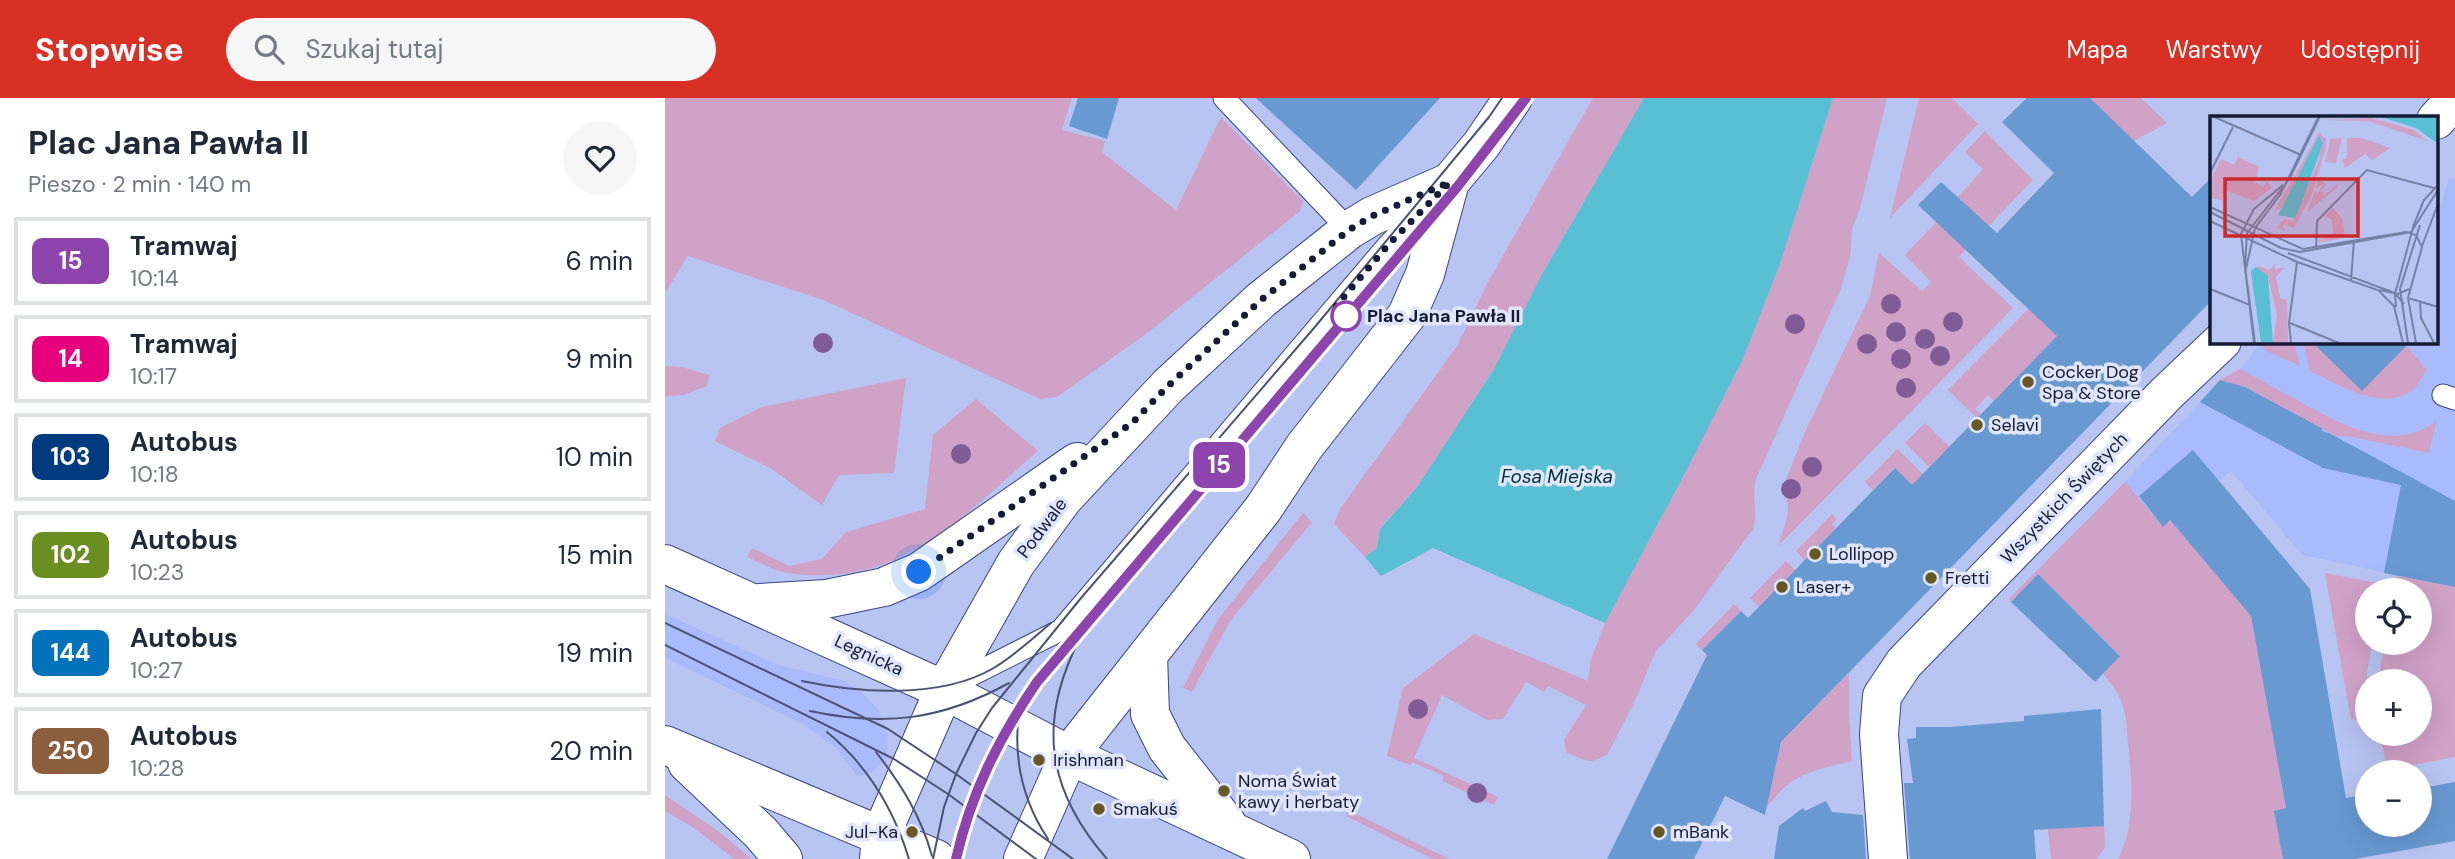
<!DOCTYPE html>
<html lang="pl">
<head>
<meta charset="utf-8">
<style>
  :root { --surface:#fff; --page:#f6f6f7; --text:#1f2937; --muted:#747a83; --line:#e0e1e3; --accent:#d93025 }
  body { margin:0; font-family:"DM Sans",sans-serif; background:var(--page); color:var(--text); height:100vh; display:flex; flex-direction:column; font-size:26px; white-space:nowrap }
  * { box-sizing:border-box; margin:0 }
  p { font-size:23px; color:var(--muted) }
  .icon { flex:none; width:38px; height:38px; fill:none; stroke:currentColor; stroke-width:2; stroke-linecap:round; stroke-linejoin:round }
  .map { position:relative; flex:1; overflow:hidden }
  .sheet { display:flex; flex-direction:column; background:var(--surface); width:665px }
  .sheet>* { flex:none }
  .badge { padding:0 14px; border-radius:10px; font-size:24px; line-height:46px }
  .fabs { position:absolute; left:1690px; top:480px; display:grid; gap:14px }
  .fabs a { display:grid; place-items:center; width:77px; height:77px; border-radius:50%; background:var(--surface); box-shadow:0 7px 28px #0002; font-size:35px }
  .you { position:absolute; width:35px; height:35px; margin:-18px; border:5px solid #fff; border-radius:50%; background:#1a73e8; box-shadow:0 0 0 10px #1a73e833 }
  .map>.badge { position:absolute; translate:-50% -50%; box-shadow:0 0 0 4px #fff }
  .round { display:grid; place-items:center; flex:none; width:74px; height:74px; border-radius:37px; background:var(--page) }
  .head { display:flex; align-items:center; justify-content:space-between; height:119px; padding:0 28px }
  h1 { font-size:33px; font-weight:700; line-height:52px }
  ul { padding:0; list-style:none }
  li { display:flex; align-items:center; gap:21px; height:88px; margin:0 14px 10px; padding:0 14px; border:4px solid var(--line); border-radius:0px }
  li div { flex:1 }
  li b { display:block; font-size:26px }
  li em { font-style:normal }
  li .badge { min-width:77px; font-weight:700; text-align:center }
  header { display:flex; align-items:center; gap:42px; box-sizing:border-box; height:98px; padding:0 35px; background:var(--accent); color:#fff }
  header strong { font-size:33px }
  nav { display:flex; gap:38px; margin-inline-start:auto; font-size:24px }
  .search { width:490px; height:63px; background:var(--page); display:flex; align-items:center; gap:18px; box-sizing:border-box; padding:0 24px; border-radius:38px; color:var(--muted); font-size:26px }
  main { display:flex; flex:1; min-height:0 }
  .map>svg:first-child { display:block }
</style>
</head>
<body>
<header>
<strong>Stopwise</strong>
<div class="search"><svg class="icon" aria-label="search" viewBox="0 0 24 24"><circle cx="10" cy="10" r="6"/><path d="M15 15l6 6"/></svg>Szukaj tutaj</div>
<nav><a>Mapa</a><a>Warstwy</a><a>Udostępnij</a></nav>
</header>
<main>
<section class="sheet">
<div class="head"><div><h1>Plac Jana Pawła II</h1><p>Pieszo · 2 min · 140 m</p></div><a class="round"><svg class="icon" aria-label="heart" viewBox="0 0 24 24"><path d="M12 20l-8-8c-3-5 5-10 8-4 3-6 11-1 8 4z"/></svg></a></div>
<ul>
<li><span class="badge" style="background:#8e44ad;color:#fff">15</span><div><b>Tramwaj</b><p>10:14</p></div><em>6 min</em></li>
<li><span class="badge" style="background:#e6007e;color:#fff">14</span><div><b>Tramwaj</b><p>10:17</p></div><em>9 min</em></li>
<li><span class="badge" style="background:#003b80;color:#fff">103</span><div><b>Autobus</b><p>10:18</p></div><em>10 min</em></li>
<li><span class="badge" style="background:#6b8e23;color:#fff">102</span><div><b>Autobus</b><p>10:23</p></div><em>15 min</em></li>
<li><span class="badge" style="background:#0072bc;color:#fff">144</span><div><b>Autobus</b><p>10:27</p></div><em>19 min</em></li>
<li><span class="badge" style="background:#8b5e3c;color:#fff">250</span><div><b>Autobus</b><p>10:28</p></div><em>20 min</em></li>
</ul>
</section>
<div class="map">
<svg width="1790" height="761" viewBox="0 0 1790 761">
  <rect width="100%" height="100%" fill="#b8c4f2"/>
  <!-- built -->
  <g fill="#aabbfc">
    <path d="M 1784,80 L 1790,82 L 1790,489 L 1637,457 L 1566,373 L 1498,428 L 1460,384 L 1555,282 L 1575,271 L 1595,246 L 1595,243 L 1771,243 L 1771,111 L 1775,111 Z"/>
    <path d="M 0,516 L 113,567 L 179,583 L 196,594 L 213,611 L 223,636 L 221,660 L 207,674 L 193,679 L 171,650 L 136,625 L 0,560 Z"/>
  </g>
  <!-- green -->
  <g fill="#d0a2c7">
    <path d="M 0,0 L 407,0 L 397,32 L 440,43 L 437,54 L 511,112 L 556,19 L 638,103 L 635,113 L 481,236 L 392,299 L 375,301 L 158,202 L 23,158 L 0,195 Z"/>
    <path d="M 928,0 L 979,0 L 875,180 L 829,271 L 753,388 L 715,430 L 712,450 L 700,459 L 669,426 L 675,411 L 792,248 L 823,184 Z"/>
    <path d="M 1168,0 L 1222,0 L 1195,110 L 1187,131 L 1185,158 L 1175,193 L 1091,381 C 1086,398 1094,414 1088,431 L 1029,512 L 991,553 L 968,607 L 942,657 L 928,663 L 920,662 L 902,655 L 899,642 L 921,607 L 883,588 L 879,594 L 861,584 L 838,621 L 822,622 L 777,597 L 749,660 L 833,699 L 829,707 L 777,683 L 779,678 L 747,664 L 745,667 L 722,658 L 738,590 L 809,536 L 923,583 L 926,562 L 940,525 L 1019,377 L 1077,263 L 1115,166 Z"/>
    <path d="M 1254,0 L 1287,0 L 1313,26 L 1225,120 Z"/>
    <path d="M 1425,0 L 1476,0 L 1502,25 L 1469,43 Z"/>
    <path d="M 1320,33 L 1368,82 L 1294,159 L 1348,210 L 1113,448 L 1122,420 L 1123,408 L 1119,387 L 1140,334 L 1205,198 L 1214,155 L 1257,193 L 1266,184 L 1240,157 L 1281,114 L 1299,113 L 1299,105 L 1293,99 L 1318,71 L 1300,54 Z"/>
    <path d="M 1368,206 L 1396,234 L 1329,303 L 1323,297 L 1310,311 L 1316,316 L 1312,320 L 1283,292 Z"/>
    <path d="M 1595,243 L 1629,243 L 1635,268 L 1600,252 Z"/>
    <path d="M 1638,243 L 1646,243 L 1697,292 L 1741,248 L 1762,272 C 1757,279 1752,289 1745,294 C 1713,313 1673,286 1645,273 Z"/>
    <path d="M 0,268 L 17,269 L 44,277 L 42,288 L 18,297 L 0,298 Z"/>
    <path d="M 1575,271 C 1597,283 1619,295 1641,307 C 1682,329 1727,354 1771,324 L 1764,355 L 1682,338 L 1671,338 L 1580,289 L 1555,282 Z"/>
    <path d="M 241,280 L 229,375 L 174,377 L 157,407 L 105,370 L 50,343 L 55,330 L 97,309 Z"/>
    <path d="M 311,301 L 373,353 C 295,420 236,491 122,475 C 109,473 95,464 82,459 L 87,450 L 124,468 L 157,461 L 181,434 L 260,411 L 268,337 Z"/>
    <path d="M 1260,325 L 1285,349 L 1264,369 L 1240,345 Z"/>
    <path d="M 1232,351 L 1258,376 L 1247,387 L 1229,370 L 1208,392 L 1200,384 Z"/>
    <path d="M 1460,384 L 1497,428 L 1505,422 L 1586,518 L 1621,710 L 1609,713 L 1618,761 L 1453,761 C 1475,718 1464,666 1461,619 C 1457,600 1450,590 1438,576 L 1455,557 L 1373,477 L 1346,504 L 1344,501 Z"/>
    <path d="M 638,415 L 647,424 L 565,523 L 527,594 L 518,590 L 554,520 Z"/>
    <path d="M 1167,416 L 1172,421 L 1167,426 L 1171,430 L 1140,462 L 1131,453 Z"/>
    <path d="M 1121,463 L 1130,472 L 1094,509 L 1085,500 Z"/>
    <path d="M 1660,475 L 1716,486 L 1715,492 L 1703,492 L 1703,544 L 1707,544 L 1695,620 L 1686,622 Z"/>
    <path d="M 1732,478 L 1790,489 L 1790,659 L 1722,672 L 1715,635 L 1755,635 L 1755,583 L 1713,583 L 1720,544 L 1755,544 L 1755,492 L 1730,492 Z"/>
    <path d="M 1069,506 L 1076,513 L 1037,552 L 1031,546 Z"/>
    <path d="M 1184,575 L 1184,614 L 1187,663 C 1166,668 1143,672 1125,685 C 1116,691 1109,701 1102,709 L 1116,644 Z"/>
    <path d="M 0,697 L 53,733 L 87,761 L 69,761 L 29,730 L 0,713 Z"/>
    <path d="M 683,712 L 784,761 L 768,761 L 681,718 Z"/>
    <path d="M 1439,728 L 1440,749 L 1432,761 L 1386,761 L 1383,731 Z"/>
  </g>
  <!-- water -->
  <path fill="#59bfd3" d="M 979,0 L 1168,0 L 1115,166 L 1077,263 L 1019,377 L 940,525 L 768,450 L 716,478 L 700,459 L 712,450 L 715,431 L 753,388 L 829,271 L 875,180 Z"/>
  <!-- building -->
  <g fill="#6999d1">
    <path d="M 413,0 L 454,0 L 442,41 L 404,28 Z"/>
    <path d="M 591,0 L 775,0 L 691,92 Z"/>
    <path d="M 1362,0 L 1425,0 L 1527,99 L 1547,79 L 1547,202 L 1476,275 L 1456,265 L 1470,281 L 1116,644 L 1100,717 L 1060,698 L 1029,761 L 942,761 L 1042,557 L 1037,552 L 1076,513 L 1083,520 L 1230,370 L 1247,387 L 1392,238 L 1253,107 L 1276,84 L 1332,135 L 1389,75 L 1337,24 Z"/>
    <path d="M 1646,243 L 1746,243 L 1697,293 Z"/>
    <path d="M 1555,282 L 1580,289 L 1658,331 L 1656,333 L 1664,335 L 1790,403 L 1790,489 L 1719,475 L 1736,387 L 1658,370 L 1535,304 Z"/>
    <path d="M 1528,352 L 1645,491 L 1681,700 L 1703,696 L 1703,726 L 1755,726 L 1755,687 L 1761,686 L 1762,689 L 1790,684 L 1790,743 L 1690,761 L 1618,761 L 1609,713 L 1621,710 L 1586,518 L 1505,422 L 1498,429 L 1474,398 Z"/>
    <path d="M 1373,476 L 1455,558 L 1430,584 L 1346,504 Z"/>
    <path d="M 1436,611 L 1439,728 L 1369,732 L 1371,761 L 1245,761 L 1239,685 L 1248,685 L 1242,641 L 1251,640 L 1251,629 L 1285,629 L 1359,623 L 1359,618 Z"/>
    <path d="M 1161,703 L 1167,714 L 1198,717 L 1201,761 L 1109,761 L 1114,728 L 1138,710 L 1140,713 Z"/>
  </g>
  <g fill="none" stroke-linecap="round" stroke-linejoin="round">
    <!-- service casing -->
    <g stroke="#394586" stroke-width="23">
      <g id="service">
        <path d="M 559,0 L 684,132"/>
        <path d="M 1778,297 L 1790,301"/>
        <path d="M 287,587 L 396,532 L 724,146 L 769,100"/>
      </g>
    </g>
    <!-- minor casing -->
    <g stroke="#394586" stroke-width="40">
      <g id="minor">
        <path d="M 1771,22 L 1790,1"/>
        <path d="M 1223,761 L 1214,636 L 1217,598 L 1239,565 L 1502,295 L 1557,243"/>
      </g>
    </g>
    <!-- secondary casing -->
    <g stroke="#394586" stroke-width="40">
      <g id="secondary">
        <path d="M 0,466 L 279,592 L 404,657 L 626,761"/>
        <path d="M 95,505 L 161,501 L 219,489 L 254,474 L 412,364"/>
        <path d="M 483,557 L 485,616 L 502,650 L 562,726"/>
        <path d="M 0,647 L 271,761"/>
        <path d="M 22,665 L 96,735 L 118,761"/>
        <path d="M 214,761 L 216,737 L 279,592 L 351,465 L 398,401 L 503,288 L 596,202 L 684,132 L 707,118 L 785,84"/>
        <path d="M 358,761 L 404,657 L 598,411 L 639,349 L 742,217 L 760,176 L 785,84 L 816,47 L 848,0"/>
      </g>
    </g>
    <!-- service -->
    <use href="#service" stroke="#fff" stroke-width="21"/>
    <!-- minor -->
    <use href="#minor" stroke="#fff" stroke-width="38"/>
    <!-- secondary -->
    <use href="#secondary" stroke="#fff" stroke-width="38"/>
    <!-- tram -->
    <g stroke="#4b5375" stroke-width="2">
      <path d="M 0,525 L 223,631 L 291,676 L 408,761"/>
      <path d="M 414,542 C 372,625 382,692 442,761"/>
      <path d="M 0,547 L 229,661 L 283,696 L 371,761"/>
      <path d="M 137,583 C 193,595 274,601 327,571 C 348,559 367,541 386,525"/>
      <path d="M 145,613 C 219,629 277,622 344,585"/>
      <path d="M 354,614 C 348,660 357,702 383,741"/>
      <path d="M 162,634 C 202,667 229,712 244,761"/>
      <path d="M 211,654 C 236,686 256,718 267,758"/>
      <path d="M 268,761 L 279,709 L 291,676 L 311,635 L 327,610 L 416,500 L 649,230 L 824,19 L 837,0"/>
      <path d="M 291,761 C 306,693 333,641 372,584 L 778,105 L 822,53 L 861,0"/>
    </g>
  </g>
  <!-- trees -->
  <g fill="#805c96">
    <circle cx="1226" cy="206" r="10"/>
    <circle cx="1288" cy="224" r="10"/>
    <circle cx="1130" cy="226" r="10"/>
    <circle cx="1231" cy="234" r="10"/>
    <circle cx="1260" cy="241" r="10"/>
    <circle cx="158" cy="245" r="10"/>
    <circle cx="1202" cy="246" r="10"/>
    <circle cx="1275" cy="258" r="10"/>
    <circle cx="1236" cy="261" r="10"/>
    <circle cx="1241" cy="290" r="10"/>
    <circle cx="296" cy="356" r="10"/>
    <circle cx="1147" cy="369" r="10"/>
    <circle cx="1126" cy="391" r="10"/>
    <circle cx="753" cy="611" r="10"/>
    <circle cx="812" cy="695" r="10"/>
  </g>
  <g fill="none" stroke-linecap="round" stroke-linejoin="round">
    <!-- line casing -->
    <g stroke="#fff" stroke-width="16">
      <path id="line" d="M 291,761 C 306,695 334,640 372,584 L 793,88 L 861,0"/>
    </g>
    <!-- line -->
    <use href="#line" stroke="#8e44ad" stroke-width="10"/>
    <!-- walk -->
    <path stroke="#151b37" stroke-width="7" stroke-dasharray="0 12.6" d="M 254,474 L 467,325 L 503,288 L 596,202 L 684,132 L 707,118 L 785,84 L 724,146 L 671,208 L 681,218"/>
  </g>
  <!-- markers -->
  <circle fill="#fff" stroke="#8e44ad" stroke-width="3.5" cx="681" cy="218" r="14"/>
  <g fill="#665724" stroke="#dfe6fd" stroke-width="2.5">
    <circle cx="1363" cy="284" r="7"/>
    <circle cx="1312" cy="327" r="7"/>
    <circle cx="1150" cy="456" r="7"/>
    <circle cx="1266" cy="480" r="7"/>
    <circle cx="1117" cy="489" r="7"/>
    <circle cx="374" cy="662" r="7"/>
    <circle cx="559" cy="693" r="7"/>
    <circle cx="434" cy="711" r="7"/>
    <circle cx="247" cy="734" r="7"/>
    <circle cx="994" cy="734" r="7"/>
  </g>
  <g text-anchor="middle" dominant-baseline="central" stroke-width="7" stroke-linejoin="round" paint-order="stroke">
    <!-- stop labels -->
    <g font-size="18" font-weight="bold" fill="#151b37" stroke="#dfe6fd" text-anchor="start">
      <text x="702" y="218">Plac Jana Pawła II</text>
    </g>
    <!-- poi labels -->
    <g font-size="18" fill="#151b37" stroke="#dfe6fd" text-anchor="start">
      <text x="1377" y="274">Cocker Dog<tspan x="1377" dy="21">Spa &amp; Store</tspan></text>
      <text x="1326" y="327">Selavi</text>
      <text x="1164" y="456">Lollipop</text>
      <text x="1280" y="480">Fretti</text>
      <text x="1131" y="489">Laser+</text>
      <text x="388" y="662">Irishman</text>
      <text x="573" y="683">Noma Świat<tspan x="573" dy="21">kawy i herbaty</tspan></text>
      <text x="448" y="711">Smakuś</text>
      <text x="233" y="734" text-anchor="end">Jul-Ka</text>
      <text x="1008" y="734">mBank</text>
    </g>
    <!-- street labels -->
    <g font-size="18" fill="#151b37" stroke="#dfe6fd">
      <text transform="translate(1399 400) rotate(-46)">Wszystkich Świętych</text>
      <text transform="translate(377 430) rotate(-53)">Podwale</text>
      <text transform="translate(204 557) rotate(25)">Legnicka</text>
    </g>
    <!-- water labels -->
    <g font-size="19" font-style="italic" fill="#003039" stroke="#dfe6fd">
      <text x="892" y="378">Fosa Miejska</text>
    </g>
  </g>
  <!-- overview -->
  <g transform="translate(1545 18)">
    <rect width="228" height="228" fill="#b8c4f2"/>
    <path d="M 161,2 L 204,14 L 217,25 L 159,5 L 114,4 ZM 109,17 L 116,23 L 116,32 L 102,78 L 84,112 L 72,108 L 76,116 L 68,112 L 70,107 L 75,103 L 83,106 L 109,44 L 112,22 L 71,92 L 64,95 ZM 132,22 L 126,47 L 115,46 L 119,30 L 126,31 L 119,30 L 120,23 ZM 137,22 L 152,22 L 180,32 L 162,44 L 155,38 L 135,52 L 132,44 L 137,42 ZM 28,41 L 49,51 L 45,66 L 53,71 L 56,65 L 62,72 L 44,85 L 17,75 L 12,83 L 16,85 L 0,82 L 0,65 L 11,43 L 24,49 ZM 108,61 L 116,69 L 111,75 L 115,79 L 126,69 L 128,71 L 97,96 L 105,75 L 108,77 L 112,69 L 106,72 ZM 123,92 L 132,102 L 135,121 L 109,127 L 108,123 L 123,119 L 122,104 L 114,100 ZM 66,147 L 64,153 L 74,152 L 66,161 L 70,182 L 77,184 L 78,227 L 63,227 L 67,199 L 58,160 L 45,154 L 47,200 L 41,156 L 49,150 L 59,154 Z" fill="#d0a2c7"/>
    <path d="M 168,0 L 227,0 L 227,27 L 206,12 ZM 109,20 L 113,27 L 90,91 L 85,102 L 68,99 ZM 46,151 L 58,160 L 63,227 L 51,227 L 41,155 Z" fill="#59bfd3"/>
    <path fill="none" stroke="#7780a7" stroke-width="2" d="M 2,0 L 91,39M 0,57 L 23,11M 0,91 L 93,133 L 196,116 L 206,119 L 212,131 L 198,182 L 206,227M 0,96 L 71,132 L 90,136 L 201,116 L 228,74M 0,105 L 87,146 L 168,174 L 184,190 L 193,227M 212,130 L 228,88M 106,131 L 107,105 L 157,54 L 224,72M 78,137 L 185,177 L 194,188M 35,157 L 45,112 L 70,79 L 109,0M 141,164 L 144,125M 0,173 L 40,189M 169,174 L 188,178 L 199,173M 198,182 L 228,191M 210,185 L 211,202 L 224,227M 186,191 L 185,178 L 204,108 L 214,84 L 228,69M 80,207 L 129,227M 44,227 L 31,118 L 44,93 L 73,69M 45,227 L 35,151 L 37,117 L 80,62 L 110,0M 81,227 L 79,207 L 87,146M 198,227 L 190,173 L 210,109"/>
    <path fill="#cc2729" fill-opacity="0.15" stroke="#cc2729" stroke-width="3.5" d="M 15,63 L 148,63 L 148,120 L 15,120 Z"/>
    <rect width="228" height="228" fill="none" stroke="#151b37" stroke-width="3.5"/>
  </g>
</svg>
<div class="fabs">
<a><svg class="icon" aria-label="locate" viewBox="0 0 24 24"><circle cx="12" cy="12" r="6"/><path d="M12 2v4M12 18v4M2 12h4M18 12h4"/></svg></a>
<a>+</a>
<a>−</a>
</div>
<div class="you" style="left:254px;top:474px"></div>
<b class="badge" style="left:554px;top:367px;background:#8e44ad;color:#fff">15</b>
</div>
</main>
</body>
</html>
